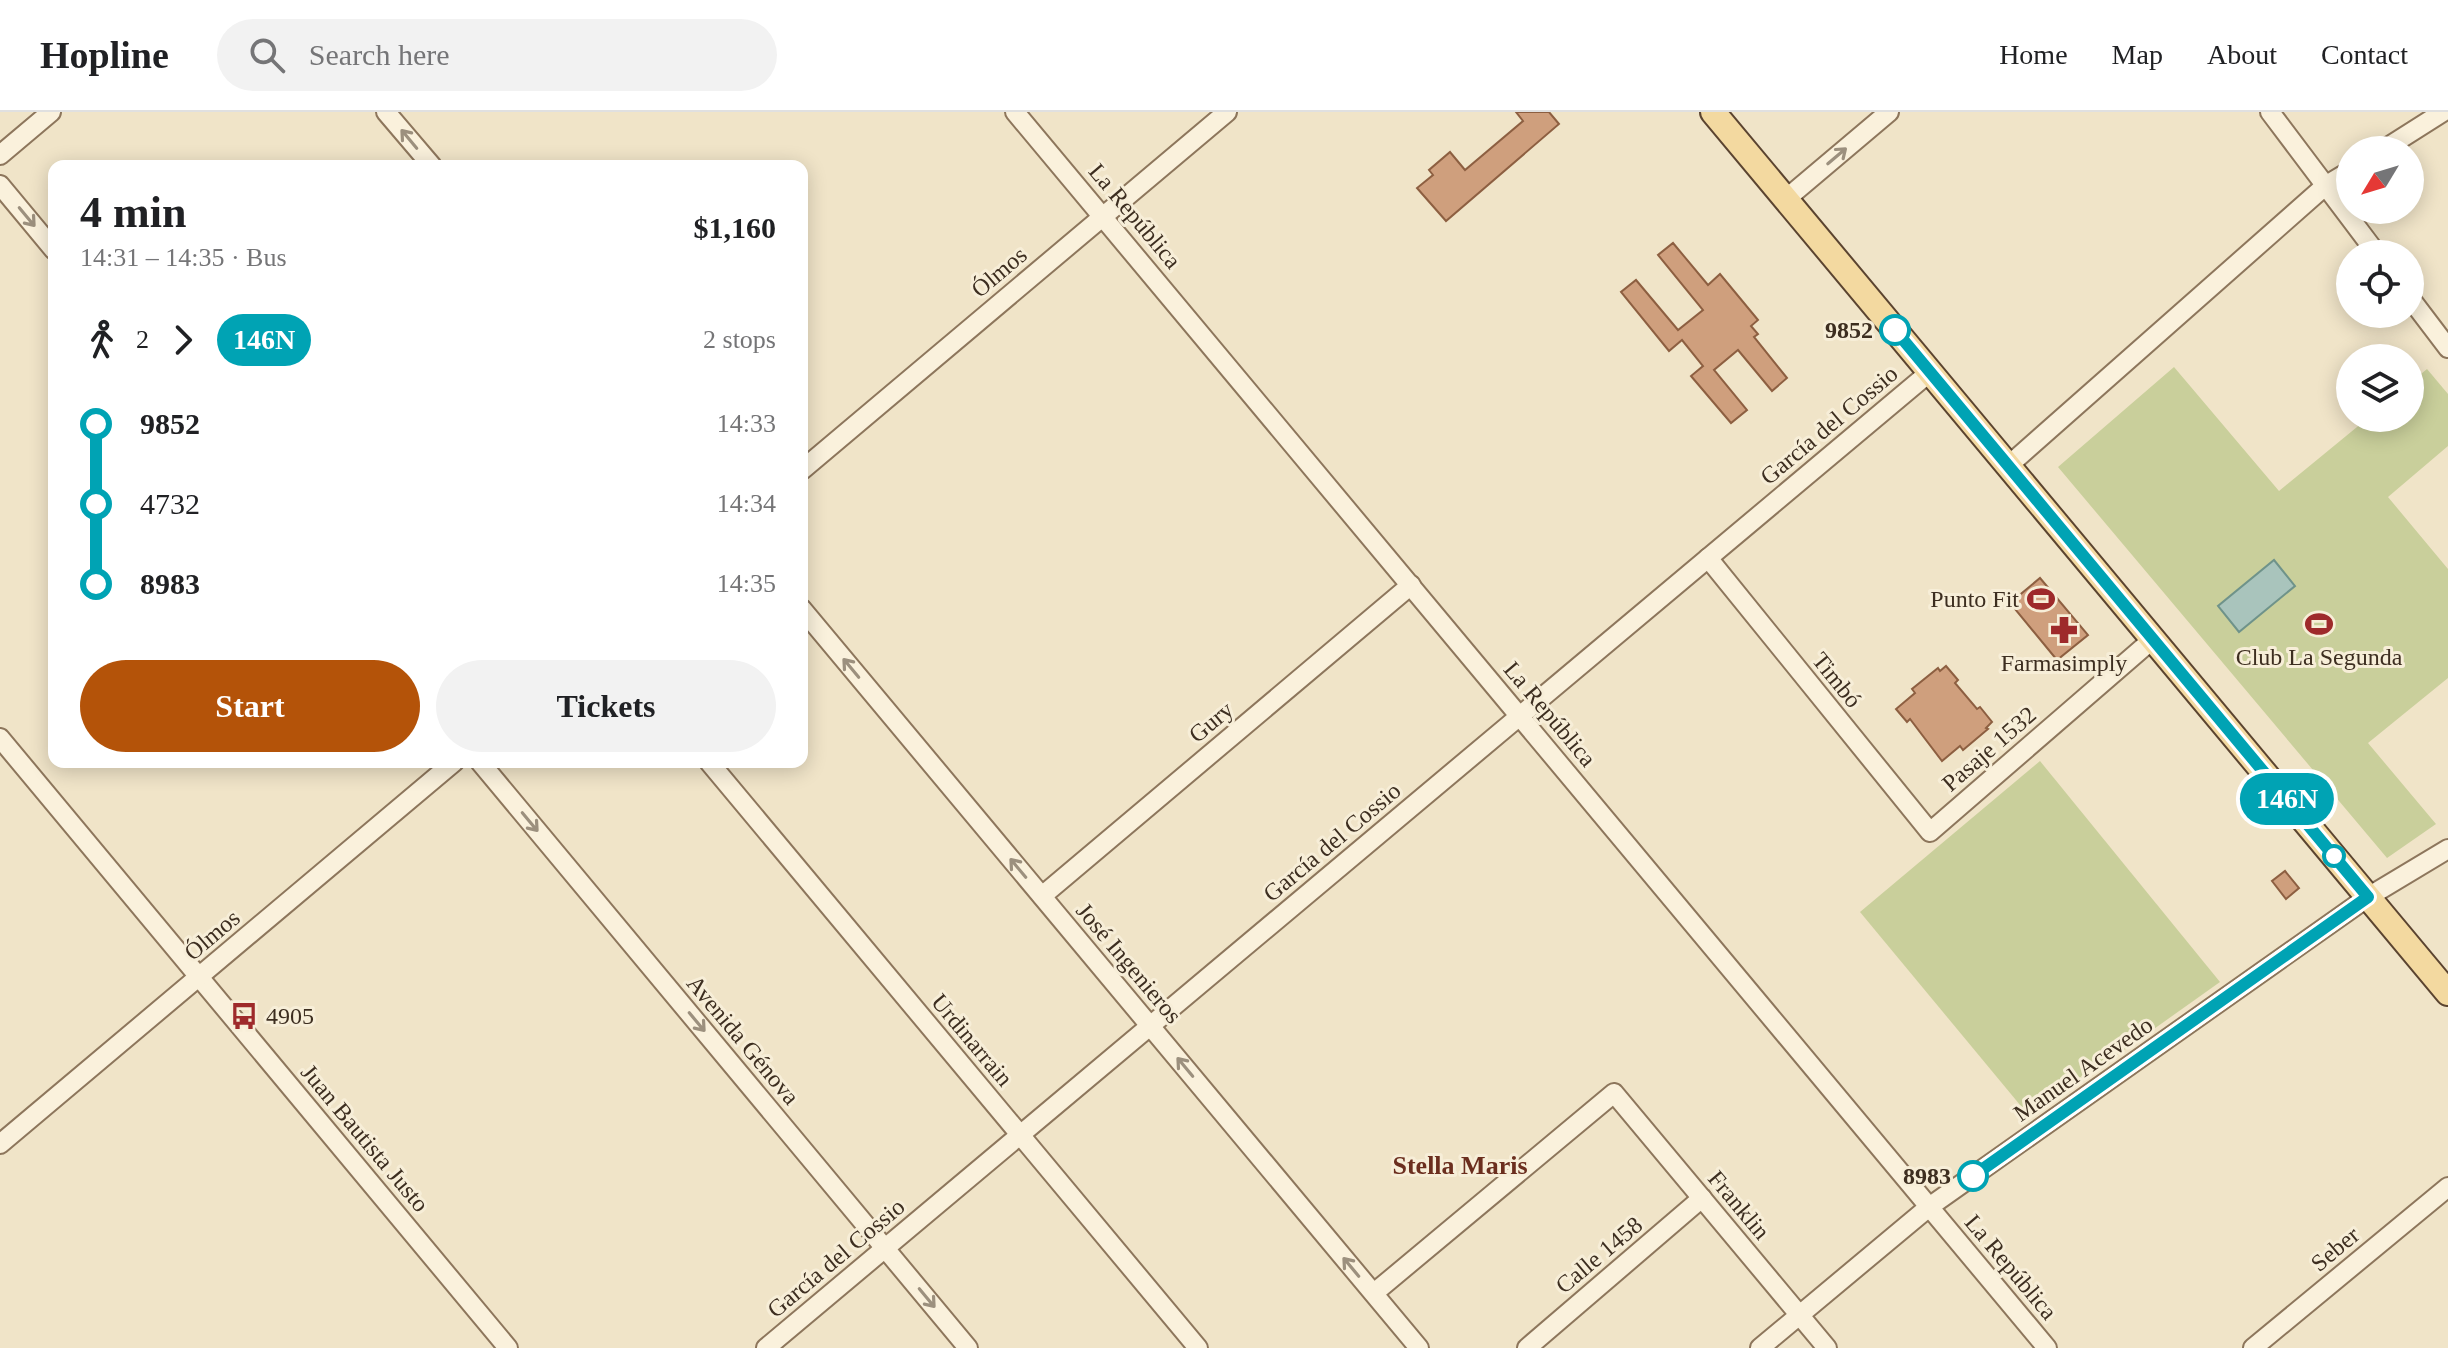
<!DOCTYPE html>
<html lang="en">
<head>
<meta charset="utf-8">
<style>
  :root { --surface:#fff; --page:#f2f2f2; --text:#202124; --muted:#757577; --line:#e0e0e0; --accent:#b45309 }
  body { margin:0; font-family:"Times New Roman",serif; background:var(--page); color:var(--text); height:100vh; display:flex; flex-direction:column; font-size:30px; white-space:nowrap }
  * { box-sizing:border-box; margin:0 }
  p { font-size:26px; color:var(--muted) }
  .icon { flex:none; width:44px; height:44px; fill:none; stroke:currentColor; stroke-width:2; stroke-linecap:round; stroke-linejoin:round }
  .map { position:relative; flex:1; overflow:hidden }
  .sheet { position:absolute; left:48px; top:48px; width:760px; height:608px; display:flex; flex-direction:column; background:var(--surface); border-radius:16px; box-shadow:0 4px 20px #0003 }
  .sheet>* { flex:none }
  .badge { padding:0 16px; border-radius:26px; font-size:28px; line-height:52px }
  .needle { width:52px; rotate:232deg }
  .controls { position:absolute; left:2336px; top:24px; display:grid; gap:16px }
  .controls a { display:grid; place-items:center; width:88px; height:88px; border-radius:50%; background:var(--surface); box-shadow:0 4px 20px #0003; font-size:40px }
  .map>.badge { position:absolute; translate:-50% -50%; box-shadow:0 0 0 4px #fff }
  .legs { display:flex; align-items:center; gap:12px; height:88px; padding:0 32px; font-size:26px }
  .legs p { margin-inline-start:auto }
  .head { display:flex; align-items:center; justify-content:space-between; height:136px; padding:0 32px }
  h1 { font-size:44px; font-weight:800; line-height:60px }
  .cta { display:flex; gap:16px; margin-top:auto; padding:16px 32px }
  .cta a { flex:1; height:92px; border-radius:48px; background:var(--accent); color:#fff; font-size:32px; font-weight:800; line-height:92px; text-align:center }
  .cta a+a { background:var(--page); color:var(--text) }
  ul { padding:0 32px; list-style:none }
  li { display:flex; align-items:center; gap:28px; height:80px; font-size:30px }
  li i { display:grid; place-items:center; width:12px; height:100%; margin:0 10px; background:currentColor }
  li i::after { content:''; width:20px; height:20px; margin:-10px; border:6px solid; border-radius:50%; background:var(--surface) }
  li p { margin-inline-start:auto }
  li:first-child i { background:linear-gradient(#0000 50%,currentColor 0) }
  li:last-child i { background:linear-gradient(currentColor 50%,#0000 0) }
  header { display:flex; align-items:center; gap:48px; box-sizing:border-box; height:112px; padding:0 40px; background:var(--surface); border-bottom:2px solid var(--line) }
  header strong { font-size:38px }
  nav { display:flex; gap:44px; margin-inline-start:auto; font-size:28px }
  .search { width:560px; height:72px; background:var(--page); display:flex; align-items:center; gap:20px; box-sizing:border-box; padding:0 28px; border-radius:44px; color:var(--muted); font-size:30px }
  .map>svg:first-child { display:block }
</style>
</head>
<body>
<header>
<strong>Hopline</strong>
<div class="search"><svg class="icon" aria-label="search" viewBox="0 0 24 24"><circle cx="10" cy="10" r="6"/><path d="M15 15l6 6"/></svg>Search here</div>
<nav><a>Home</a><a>Map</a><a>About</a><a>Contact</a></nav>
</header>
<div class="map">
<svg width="2448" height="1236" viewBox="0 0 2448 1236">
  <rect width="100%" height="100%" fill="#f0e4c8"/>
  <!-- green -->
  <g fill="#c9cf9b">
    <path d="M 2174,255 L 2279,379 L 2368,306 L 2410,306 L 2410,271 L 2427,257 L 2448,282 L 2448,334 L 2388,385 L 2448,457 L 2448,566 L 2368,631 L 2436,712 L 2387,746 L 2058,355 Z"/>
    <path d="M 2040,649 L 2220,870 L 2030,1005 L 1860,800 Z"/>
  </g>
  <!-- water -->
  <path fill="#a9c4bc" stroke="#6f938a" stroke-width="2" d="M 2274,448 L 2295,474 L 2239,520 L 2218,494 Z"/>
  <!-- building -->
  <g fill="#cf9f7d" stroke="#8d5f41" stroke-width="2">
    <path d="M 1516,0 L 1549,0 L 1559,12 L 1446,109 L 1417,76 L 1433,63 L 1429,58 L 1450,40 L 1465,58 L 1523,9 Z"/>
    <path d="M 1673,131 L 1708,173 L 1720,162 L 1758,208 L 1751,214 L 1758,222 L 1754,225 L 1787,266 L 1772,279 L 1738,238 L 1714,258 L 1747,298 L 1731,311 L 1691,264 L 1703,254 L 1682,228 L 1669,239 L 1621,180 L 1636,168 L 1678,218 L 1703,198 L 1658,143 Z"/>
    <path d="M 2040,466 L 2088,523 L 2057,548 L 2010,491 Z"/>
    <path d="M 1946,554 L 1958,568 L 1955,571 L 1977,597 L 1980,595 L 1992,610 L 1986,616 L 1988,617 L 1963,638 L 1960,634 L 1942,649 L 1910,607 L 1907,610 L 1896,597 L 1915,581 L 1912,577 L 1938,556 L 1940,559 Z"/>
    <path d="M 2285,759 L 2299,776 L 2286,787 L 2272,769 Z"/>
  </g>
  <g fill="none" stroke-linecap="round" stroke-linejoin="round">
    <!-- minor casing -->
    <g stroke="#8d765c" stroke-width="22">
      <g id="minor">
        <path d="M 386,0 L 432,54"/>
        <path d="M 1015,0 L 2047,1236"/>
        <path d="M 2270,0 L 2377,142"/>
        <path d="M 2383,38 L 2443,0"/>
        <path d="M 0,43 L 51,0"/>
        <path d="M 0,73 L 54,138"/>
        <path d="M 1786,87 L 1889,0"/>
        <path d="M 2410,186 L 2448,236"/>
        <path d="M 2008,354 L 2325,74 L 2350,59"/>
        <path d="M 802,358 L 1227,0"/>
        <path d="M 1708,446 L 1930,720 L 2153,527"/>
        <path d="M 802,497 L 1419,1236"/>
        <path d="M 0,626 L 508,1236"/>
        <path d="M 480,650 L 968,1236"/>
        <path d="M 709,650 L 1198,1236"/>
        <path d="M 1042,784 L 1411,473"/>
        <path d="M 0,1032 L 454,650"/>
        <path d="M 1374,1181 L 1614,981 L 1827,1236"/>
        <path d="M 766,1236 L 1930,260"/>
        <path d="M 1527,1236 L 1702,1086"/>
        <path d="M 1760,1236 L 1929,1095 L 2368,785 L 2448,737"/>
        <path d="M 2253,1236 L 2448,1075"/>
      </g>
    </g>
    <!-- major casing -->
    <g stroke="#5b4430" stroke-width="28">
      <path id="major" d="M 1713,0 L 2448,881"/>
    </g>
    <!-- minor -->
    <use href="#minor" stroke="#faf1dc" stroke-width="18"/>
    <!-- major -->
    <use href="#major" stroke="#f3d9a0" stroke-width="24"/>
  </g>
  <!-- one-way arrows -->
  <defs><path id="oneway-shaft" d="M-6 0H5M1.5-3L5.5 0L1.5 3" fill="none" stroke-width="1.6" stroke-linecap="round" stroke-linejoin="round" transform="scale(2)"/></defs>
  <g stroke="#9c907e">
    <use href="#oneway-shaft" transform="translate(409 27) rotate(-130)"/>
    <use href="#oneway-shaft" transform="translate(1837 44) rotate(-40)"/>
    <use href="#oneway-shaft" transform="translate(27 105) rotate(50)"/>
    <use href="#oneway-shaft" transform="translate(851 556) rotate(-130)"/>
    <use href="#oneway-shaft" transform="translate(530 710) rotate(50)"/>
    <use href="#oneway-shaft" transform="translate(1018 756) rotate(-130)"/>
    <use href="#oneway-shaft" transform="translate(697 910) rotate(50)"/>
    <use href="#oneway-shaft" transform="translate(1185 955) rotate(-130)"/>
    <use href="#oneway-shaft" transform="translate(1351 1155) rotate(-130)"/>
    <use href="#oneway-shaft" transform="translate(927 1186) rotate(50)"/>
  </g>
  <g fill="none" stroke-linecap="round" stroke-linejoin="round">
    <!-- line-1 casing -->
    <g stroke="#fff" stroke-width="18">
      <path id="line-1" d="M 1895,218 L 2368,785 L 1973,1064"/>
    </g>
    <!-- line-1 -->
    <use href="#line-1" stroke="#00a3b4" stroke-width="12"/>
  </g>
  <!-- icons -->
  <defs>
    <g id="stadium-bare" transform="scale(2.16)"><path d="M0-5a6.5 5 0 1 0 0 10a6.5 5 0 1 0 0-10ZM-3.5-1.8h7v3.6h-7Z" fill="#9e2a2b" stroke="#f7eed8" stroke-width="2.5" paint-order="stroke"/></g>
    <g id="pharmacy-bare" transform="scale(2.16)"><path d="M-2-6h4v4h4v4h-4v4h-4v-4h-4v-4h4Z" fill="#9e2a2b" stroke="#f7eed8" stroke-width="2.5" paint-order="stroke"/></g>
    <g id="bus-bare" transform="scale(2.16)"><path d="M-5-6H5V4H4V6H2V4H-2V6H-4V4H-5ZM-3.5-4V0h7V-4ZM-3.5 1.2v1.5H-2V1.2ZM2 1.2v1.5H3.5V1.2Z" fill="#9e2a2b" stroke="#f7eed8" stroke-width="2.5" paint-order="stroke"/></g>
  </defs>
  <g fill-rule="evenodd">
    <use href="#stadium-bare" x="2041" y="487"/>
    <use href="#stadium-bare" x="2319" y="512"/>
    <use href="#pharmacy-bare" x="2064" y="518"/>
    <use href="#bus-bare" x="244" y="904"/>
  </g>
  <!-- markers -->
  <g fill="#fff" stroke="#00a3b4" stroke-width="4">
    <circle cx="1895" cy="218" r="14"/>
    <circle cx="2334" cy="744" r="10"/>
    <circle cx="1973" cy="1064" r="14"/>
  </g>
  <g text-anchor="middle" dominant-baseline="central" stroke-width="6" stroke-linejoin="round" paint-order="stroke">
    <!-- street labels -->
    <g font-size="24" fill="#3d2e20" stroke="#f7eed8">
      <text transform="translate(1135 104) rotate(50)">La República</text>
      <text transform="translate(999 160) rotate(-40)">Ólmos</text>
      <text transform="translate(1829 313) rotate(-40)">García del Cossio</text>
      <text transform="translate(1837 568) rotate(51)">Timbó</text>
      <text transform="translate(1550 602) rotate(50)">La República</text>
      <text transform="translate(1211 610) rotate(-40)">Gury</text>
      <text transform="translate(1989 637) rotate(-41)">Pasaje 1532</text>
      <text transform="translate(1332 730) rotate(-40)">García del Cossio</text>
      <text transform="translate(212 823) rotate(-40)">Ólmos</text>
      <text transform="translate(1129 851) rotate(50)">José Ingenieros</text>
      <text transform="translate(743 928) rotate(50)">Avenida Génova</text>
      <text transform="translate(972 928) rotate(50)">Urdinarrain</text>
      <text transform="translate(2083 957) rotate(-35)">Manuel Acevedo</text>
      <text transform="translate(365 1026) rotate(50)">Juan Bautista Justo</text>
      <text transform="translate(1739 1093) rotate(50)">Franklin</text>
      <text transform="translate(2335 1137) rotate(-40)">Seber</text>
      <text transform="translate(1599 1143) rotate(-40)">Calle 1458</text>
      <text transform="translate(836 1146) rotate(-40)">García del Cossio</text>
      <text transform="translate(2011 1155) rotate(50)">La República</text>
    </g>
    <!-- stop labels -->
    <g font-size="24" font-weight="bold" fill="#3d2e20" stroke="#f7eed8" text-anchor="end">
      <text x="1873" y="218">9852</text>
      <text x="1951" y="1064">8983</text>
    </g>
    <!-- poi labels -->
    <g font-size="24" fill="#3d2e20" stroke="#f7eed8">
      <text x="2019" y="487" text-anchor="end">Punto Fit</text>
      <text x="2319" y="545">Club La Segunda</text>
      <text x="2064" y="551">Farmasimply</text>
      <text x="266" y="904" text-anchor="start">4905</text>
    </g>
    <!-- neighbourhood labels -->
    <g font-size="26" font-weight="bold" fill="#6b2e1e" stroke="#f7eed8">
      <text x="1460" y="1053">Stella Maris</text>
    </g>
  </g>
</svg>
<div class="controls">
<a><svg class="needle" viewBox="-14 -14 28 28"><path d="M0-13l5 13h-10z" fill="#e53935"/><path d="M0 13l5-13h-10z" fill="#757577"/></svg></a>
<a><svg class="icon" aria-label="locate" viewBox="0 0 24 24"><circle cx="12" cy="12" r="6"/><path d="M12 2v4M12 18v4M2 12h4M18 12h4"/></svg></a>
<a><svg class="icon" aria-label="layers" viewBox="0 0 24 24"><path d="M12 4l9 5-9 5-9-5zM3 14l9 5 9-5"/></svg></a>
</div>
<b class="badge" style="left:2287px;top:687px;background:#00a3b4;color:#fff">146N</b>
<section class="sheet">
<div class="head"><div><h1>4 min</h1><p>14:31 – 14:35 · Bus</p></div><b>$1,160</b></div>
<div class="legs"><svg class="icon" aria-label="walk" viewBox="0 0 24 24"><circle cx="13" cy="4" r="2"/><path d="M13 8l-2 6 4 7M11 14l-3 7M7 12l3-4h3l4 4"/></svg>2<svg class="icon" aria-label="forward" viewBox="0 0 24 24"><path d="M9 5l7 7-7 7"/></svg><b class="badge" style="background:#00a3b4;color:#fff">146N</b><p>2 stops</p></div>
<ul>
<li><i style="color:#00a3b4"></i><b>9852</b><p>14:33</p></li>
<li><i style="color:#00a3b4"></i><span>4732</span><p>14:34</p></li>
<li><i style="color:#00a3b4"></i><b>8983</b><p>14:35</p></li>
</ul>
<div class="cta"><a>Start</a><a>Tickets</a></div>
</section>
</div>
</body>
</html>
